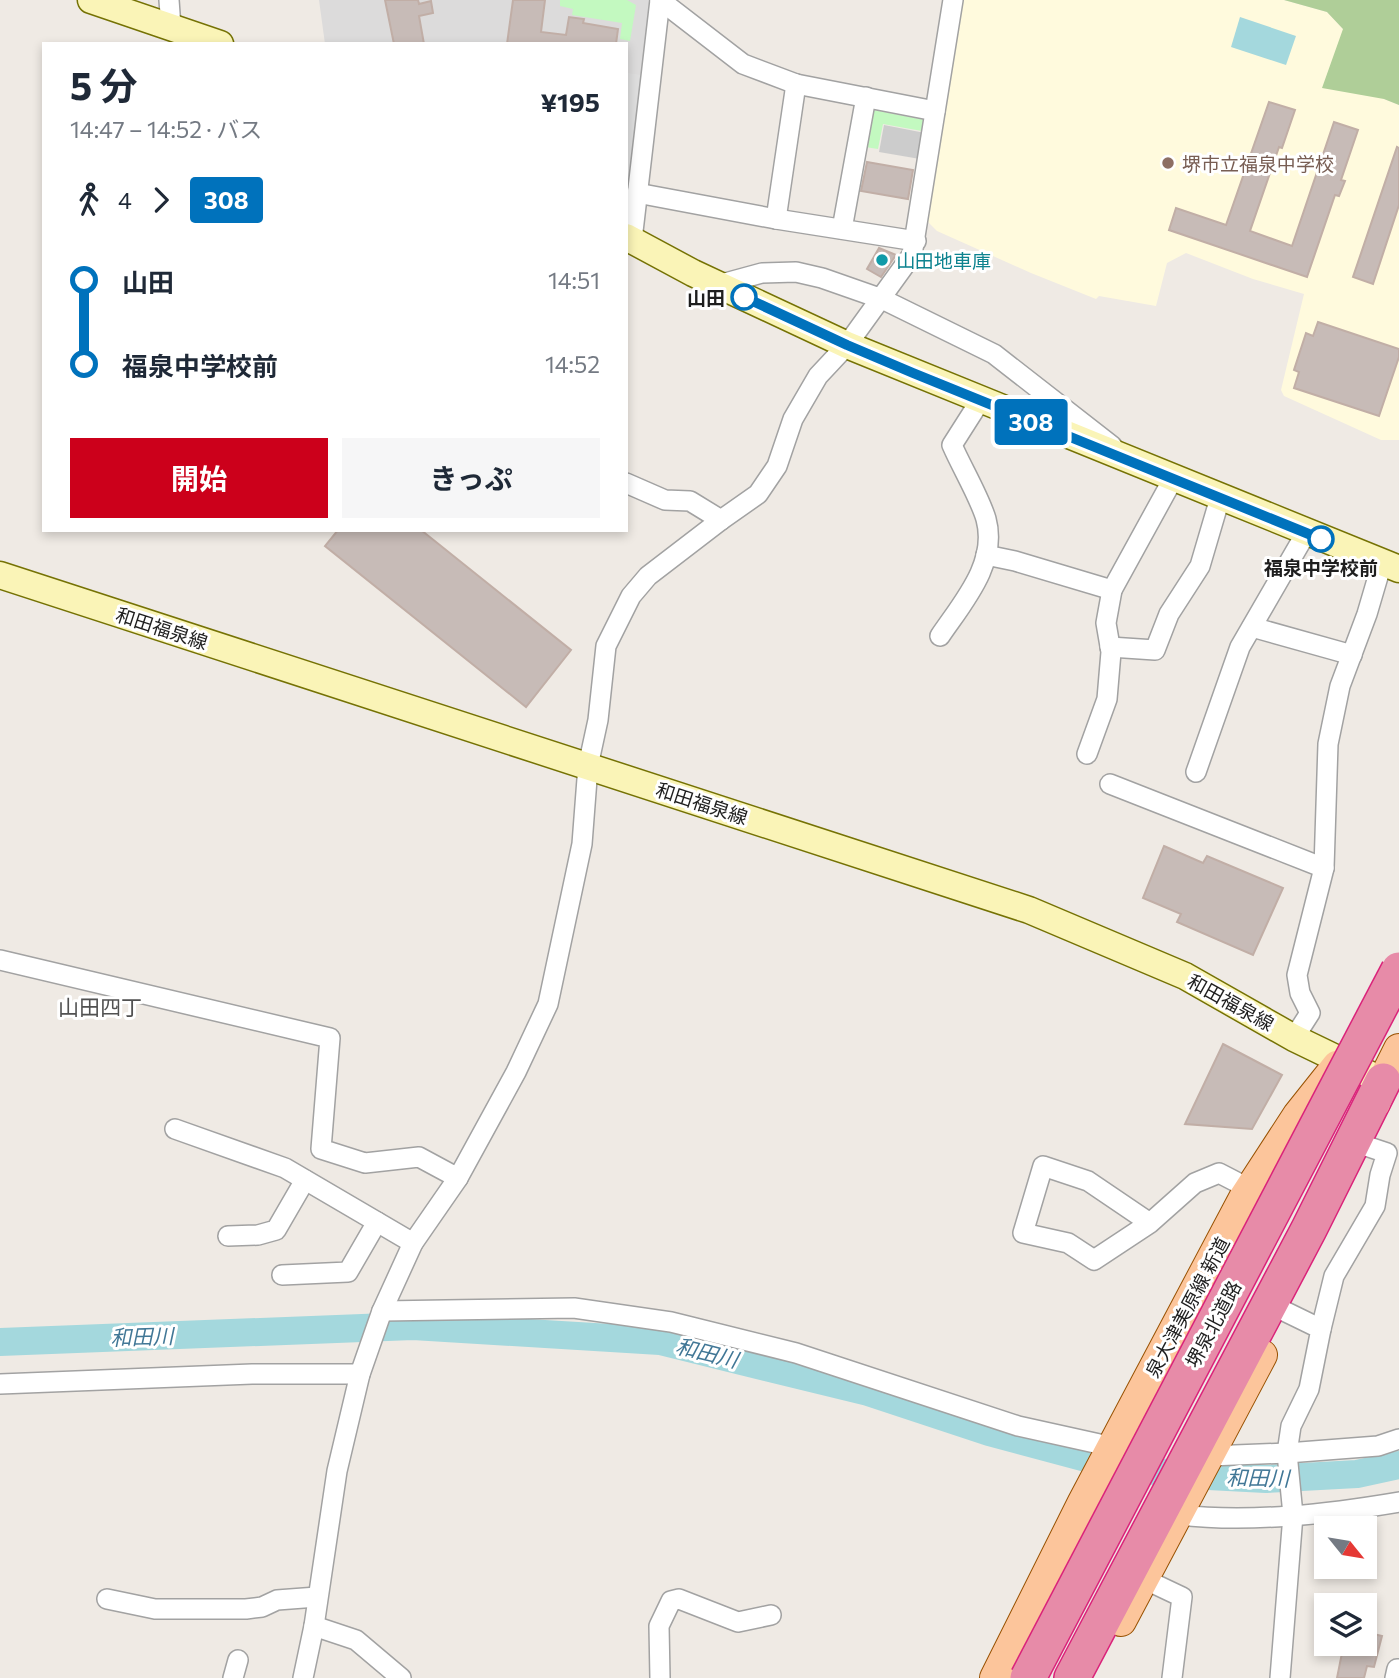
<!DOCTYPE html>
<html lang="ja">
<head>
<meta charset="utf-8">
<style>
  :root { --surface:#fff; --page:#f6f6f7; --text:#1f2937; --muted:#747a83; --accent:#cc001b }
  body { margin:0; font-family:Commissioner,"Noto Sans JP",sans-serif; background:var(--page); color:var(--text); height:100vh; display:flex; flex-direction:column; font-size:26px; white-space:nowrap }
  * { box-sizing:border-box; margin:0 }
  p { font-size:23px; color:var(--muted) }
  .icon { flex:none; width:38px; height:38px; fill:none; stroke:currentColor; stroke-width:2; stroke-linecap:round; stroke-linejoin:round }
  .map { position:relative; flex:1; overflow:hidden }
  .sheet { position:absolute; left:42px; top:42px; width:586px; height:490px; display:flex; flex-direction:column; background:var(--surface); border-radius:0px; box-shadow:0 4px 10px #0003 }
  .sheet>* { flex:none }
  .badge { padding:0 14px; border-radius:5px; font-size:24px; line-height:46px }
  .needle { width:46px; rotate:120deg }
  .controls { position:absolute; left:1314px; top:1516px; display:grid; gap:14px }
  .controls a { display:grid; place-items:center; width:63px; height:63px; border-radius:0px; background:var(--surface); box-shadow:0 4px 10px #0003; font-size:35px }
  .map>.badge { position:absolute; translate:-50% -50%; box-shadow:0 0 0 4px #fff }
  .legs { display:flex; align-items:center; gap:10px; height:77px; padding:0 28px; font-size:23px }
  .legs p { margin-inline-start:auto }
  .summary { display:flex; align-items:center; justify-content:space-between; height:119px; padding:0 28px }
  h1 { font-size:38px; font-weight:700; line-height:52px }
  .cta { display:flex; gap:14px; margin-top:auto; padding:14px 28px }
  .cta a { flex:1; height:80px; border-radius:0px; background:var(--accent); color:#fff; font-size:28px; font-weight:700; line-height:80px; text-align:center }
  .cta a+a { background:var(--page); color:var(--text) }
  ul { padding:0 28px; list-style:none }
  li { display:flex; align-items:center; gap:24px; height:84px; font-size:26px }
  li i { display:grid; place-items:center; width:10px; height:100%; margin:0 9px; background:currentColor }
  li i::after { content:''; width:18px; height:18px; margin:-9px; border:5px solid; border-radius:50%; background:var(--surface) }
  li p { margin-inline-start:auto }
  li:first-child i { background:linear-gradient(#0000 50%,currentColor 0) }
  li:last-child i { background:linear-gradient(currentColor 50%,#0000 0) }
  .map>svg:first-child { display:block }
</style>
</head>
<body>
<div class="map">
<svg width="1399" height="1678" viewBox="0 0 1399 1678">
  <rect width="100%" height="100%" fill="#efeae4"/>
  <!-- residential -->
  <path fill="#dcdbdb" d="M 319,0 L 649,0 L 651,7 L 627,210 L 626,44 L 325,44 Z"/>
  <!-- education -->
  <path fill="#fffadd" d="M 962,0 L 1284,0 L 1327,12 L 1343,29 L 1384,99 L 1399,105 L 1399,440 L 1381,440 L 1284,396 L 1281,390 L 1304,294 L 1253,279 L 1186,253 L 1167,263 L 1156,306 L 1099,296 L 1096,299 L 1031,273 L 937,231 L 927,221 Z"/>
  <!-- religious -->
  <path fill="#ccc" d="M 884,125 L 925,133 L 920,159 L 879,152 Z"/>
  <!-- forest -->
  <path fill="#afce98" d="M 1284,0 L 1399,0 L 1399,105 L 1384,99 L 1322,88 L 1343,29 L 1327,12 Z"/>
  <!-- park -->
  <g fill="#c3f9c0">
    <path d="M 560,0 L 627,0 L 636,5 L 630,41 L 620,39 L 622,23 L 572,15 L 573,9 L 560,6 Z"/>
    <path d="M 873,110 L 925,120 L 922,131 L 883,124 L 878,149 L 865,147 Z"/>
  </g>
  <!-- parking -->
  <path fill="#dedede" d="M 627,73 L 641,75 L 627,192 L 626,73 Z"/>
  <!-- water -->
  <path fill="#a4d8dd" d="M 1240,17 L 1296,36 L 1286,65 L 1231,47 Z"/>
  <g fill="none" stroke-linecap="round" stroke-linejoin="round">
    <!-- river -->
    <path stroke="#a4d8dd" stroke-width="28" d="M 0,1342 L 413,1326 L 660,1341 L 868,1392 L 989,1432 L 1086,1458 L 1170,1474 L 1266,1479 L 1357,1474 L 1399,1465"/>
  </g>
  <!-- building -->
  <g fill="#c7bbb7" stroke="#c1aea6" stroke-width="2">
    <path d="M 385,0 L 418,0 L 419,4 L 431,1 L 433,13 L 419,16 L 424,44 L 394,44 Z"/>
    <path d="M 513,0 L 545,0 L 541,32 L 566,35 L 569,17 L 584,19 L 583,23 L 618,29 L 616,44 L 507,44 Z"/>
    <path d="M 1269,102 L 1295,110 L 1282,148 L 1279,147 L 1250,231 L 1292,246 L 1334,122 L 1358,130 L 1341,180 L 1345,181 L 1339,196 L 1335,195 L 1307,277 L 1169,230 L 1176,208 L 1226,225 Z"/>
    <path d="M 1397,147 L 1399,148 L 1399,205 L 1373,284 L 1353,277 Z"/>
    <path d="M 867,162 L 913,170 L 908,199 L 861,191 Z"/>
    <path d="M 879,248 L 896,255 L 881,277 L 867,269 Z"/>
    <path d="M 1318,322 L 1399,349 L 1399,357 L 1379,416 L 1294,388 L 1299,372 L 1294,370 L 1306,333 L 1313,336 Z"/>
    <path d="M 338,530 L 421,530 L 571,650 L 526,707 L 325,546 Z"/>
    <path d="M 1164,846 L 1203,863 L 1207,856 L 1283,888 L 1253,955 L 1177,922 L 1181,914 L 1143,898 Z"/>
    <path d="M 1223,1044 L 1282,1075 L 1252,1129 L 1185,1124 Z"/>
    <path d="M 1365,1632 L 1382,1636 L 1374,1667 L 1367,1666 L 1364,1678 L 1337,1678 L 1344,1643 L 1365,1643 Z"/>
  </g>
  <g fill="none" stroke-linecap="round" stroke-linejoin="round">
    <!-- street casing -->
    <g stroke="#a2a2a2" stroke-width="22">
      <g id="street">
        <path d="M 169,0 L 171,27"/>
        <path d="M 660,0 L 743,64 L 796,84 L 935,111"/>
        <path d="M 637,193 L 776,219 L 916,241"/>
        <path d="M 776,219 L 796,84"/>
        <path d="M 842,229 L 866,97"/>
        <path d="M 632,240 L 660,0"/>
        <path d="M 718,285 L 762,273 L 796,272 L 822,278 L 882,299 L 994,354 L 1112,446"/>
        <path d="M 626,483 L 665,500 L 690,501 L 721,520"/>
        <path d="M 986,555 L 1015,561 L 1112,590"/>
        <path d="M 1252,627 L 1352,655"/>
        <path d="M 940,636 C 963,602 998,563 986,519 C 980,498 961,466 952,445 L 980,401"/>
        <path d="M 1110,647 L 1155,650 L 1169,614 L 1200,566 L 1220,498"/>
        <path d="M 1087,754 L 1107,699 L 1111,652 L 1106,623 L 1112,590 L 1173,479"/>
        <path d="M 1196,772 L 1240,647 L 1306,533"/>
        <path d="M 1110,784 L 1324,868"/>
        <path d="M 0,960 L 330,1038 L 321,1149 L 365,1163 L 419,1157 L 458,1178"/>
        <path d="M 1294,1038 L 1310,1013 L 1300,993 L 1297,975 L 1324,868 L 1328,744 L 1340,686 L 1367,614 L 1382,563"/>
        <path d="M 175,1129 L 285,1168 L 413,1243"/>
        <path d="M 1150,1223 L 1088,1181 L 1043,1166 L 1023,1233 L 1068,1243 L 1094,1260 L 1150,1223 L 1195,1183 L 1219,1173 L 1250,1189"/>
        <path d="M 228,1236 L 258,1235 L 276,1230 L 305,1180"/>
        <path d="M 282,1275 L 348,1272 L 377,1222"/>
        <path d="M 382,1311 L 574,1308 L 671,1322 L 796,1353 L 1018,1426 L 1113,1447"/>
        <path d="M 1321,1329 L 1334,1276 L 1375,1206 L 1380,1175 L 1387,1153 L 1360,1144"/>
        <path d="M 0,1384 L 252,1374 L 360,1374"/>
        <path d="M 1210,1456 L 1287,1453 L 1378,1446 L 1399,1439"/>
        <path d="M 1179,1515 C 1251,1523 1328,1514 1399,1502"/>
        <path d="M 1144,1579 L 1182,1597 L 1172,1678"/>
        <path d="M 107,1599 L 155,1609 L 246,1609 L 262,1607 L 277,1600 L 317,1597"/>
        <path d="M 314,1626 L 356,1640 L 401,1678"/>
        <path d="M 233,1678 L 238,1660"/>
        <path d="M 303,1678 L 314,1626 L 337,1471 L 360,1374 L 382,1311 L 413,1243 L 458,1178 L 516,1072 L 548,1004 L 582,844 L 588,766 L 598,720 L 606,646 L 631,596 L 648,576 L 721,520 L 758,494 L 777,466 L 793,419 L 818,376 L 847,345 L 912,255 L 953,0"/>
        <path d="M 660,1678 L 659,1626 L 671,1601 L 679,1599 L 738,1622 L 771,1615"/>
        <path d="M 1280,1678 L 1293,1515 L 1287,1453 L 1291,1426 L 1309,1389 L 1321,1329 L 1284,1311"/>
        <path d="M 1395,1678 L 1397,1669 L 1399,1669"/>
      </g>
    </g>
    <!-- secondary casing -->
    <g stroke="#757204" stroke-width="29">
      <g id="secondary">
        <path d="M 91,0 L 220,44"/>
        <path d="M 626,237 L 693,273 L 847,345 L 1399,569"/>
        <path d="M 0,575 L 1029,910 L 1185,976 L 1294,1038 L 1383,1081"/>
      </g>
    </g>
    <!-- primary casing -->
    <g stroke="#985100" stroke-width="32">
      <g id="primary">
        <path d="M 1375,1103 L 1383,1081 L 1399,1049"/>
        <path d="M 1121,1621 L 1262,1355"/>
        <path d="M 995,1678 L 1083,1502 L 1244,1198 L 1298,1115 L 1337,1066"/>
      </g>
    </g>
    <!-- highway casing -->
    <g stroke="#da237a" stroke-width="38">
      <path id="highway" d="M 1072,1678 L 1309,1229 L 1383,1081"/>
    </g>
    <!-- street -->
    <use href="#street" stroke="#fff" stroke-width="19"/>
    <!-- secondary -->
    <use href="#secondary" stroke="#faf4b7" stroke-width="26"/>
    <!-- primary -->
    <use href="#primary" stroke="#fcc59b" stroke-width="30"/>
    <!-- highway -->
    <use href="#highway" stroke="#e78ba8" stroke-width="35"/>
    <!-- highway-bridge casing -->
    <g stroke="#da237a" stroke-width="38" stroke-linecap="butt">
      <path id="highway-bridge" d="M 1028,1678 L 1399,970"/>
    </g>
    <!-- highway-bridge -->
    <use href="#highway-bridge" stroke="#e78ba8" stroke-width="35"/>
  </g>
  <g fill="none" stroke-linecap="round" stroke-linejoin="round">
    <!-- line-1 casing -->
    <g stroke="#fff" stroke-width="16">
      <path id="line-1" d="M 744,297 L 847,345 L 913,373 L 1321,539"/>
    </g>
    <!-- line-1 -->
    <use href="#line-1" stroke="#0072bc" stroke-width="10"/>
  </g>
  <!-- markers -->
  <circle fill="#8d6e63" stroke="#fff" stroke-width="2.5" cx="1168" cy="163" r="7"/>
  <circle fill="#0f9aa8" stroke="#fff" stroke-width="2.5" cx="882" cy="260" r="7"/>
  <g fill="#fff" stroke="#0072bc" stroke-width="3.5">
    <circle cx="744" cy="297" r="12"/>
    <circle cx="1321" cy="539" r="12"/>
  </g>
  <g text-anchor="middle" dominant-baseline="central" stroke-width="6" stroke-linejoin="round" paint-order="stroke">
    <!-- education labels -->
    <g font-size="19" fill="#785e54" stroke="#fff" text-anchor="start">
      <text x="1182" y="163">堺市立福泉中学校</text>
    </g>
    <!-- culture labels -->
    <g font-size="19" fill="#0d838f" stroke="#fff" text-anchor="start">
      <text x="896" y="260">山田地車庫</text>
    </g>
    <!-- stop labels -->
    <g font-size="19" font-weight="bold" fill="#1e1e1e" stroke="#fff" text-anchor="end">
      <text x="725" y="297">山田</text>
      <text x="1321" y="567" text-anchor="middle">福泉中学校前</text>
    </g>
    <!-- street labels -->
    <g font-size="19" fill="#1e1e1e" stroke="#fff">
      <text transform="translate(162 628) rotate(18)">和田福泉線</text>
      <text transform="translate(702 803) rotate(18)">和田福泉線</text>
      <text transform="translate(1231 1002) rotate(29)">和田福泉線</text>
      <text transform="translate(1187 1307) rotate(-62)">泉大津美原線 新道</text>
      <text transform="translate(1213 1324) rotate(-62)">堺泉北道路</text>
    </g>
    <!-- neighbourhood labels -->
    <g font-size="21" fill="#515151" stroke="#fff">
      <text x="100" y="1006">山田四丁</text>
    </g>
    <!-- water labels -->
    <g font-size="21" font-style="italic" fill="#417796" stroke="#fff">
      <text transform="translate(142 1336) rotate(-2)">和田川</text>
      <text transform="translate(707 1352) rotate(14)">和田川</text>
      <text transform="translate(1258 1477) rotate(1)">和田川</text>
    </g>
  </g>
</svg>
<div class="controls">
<a><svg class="needle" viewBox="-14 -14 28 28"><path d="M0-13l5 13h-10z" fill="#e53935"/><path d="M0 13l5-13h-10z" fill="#747a83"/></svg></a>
<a><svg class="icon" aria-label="layers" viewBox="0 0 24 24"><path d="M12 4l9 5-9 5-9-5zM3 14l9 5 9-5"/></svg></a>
</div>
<b class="badge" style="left:1031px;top:422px;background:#0072bc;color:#fff">308</b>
<section class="sheet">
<div class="summary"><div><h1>5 分</h1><p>14:47 – 14:52 · バス</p></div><b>¥195</b></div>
<div class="legs"><svg class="icon" aria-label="walk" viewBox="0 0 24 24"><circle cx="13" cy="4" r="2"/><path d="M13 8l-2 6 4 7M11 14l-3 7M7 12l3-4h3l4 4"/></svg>4<svg class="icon" aria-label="forward" viewBox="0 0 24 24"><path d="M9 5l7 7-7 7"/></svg><b class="badge" style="background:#0072bc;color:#fff">308</b></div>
<ul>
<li><i style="color:#0072bc"></i><b>山田</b><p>14:51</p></li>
<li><i style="color:#0072bc"></i><b>福泉中学校前</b><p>14:52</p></li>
</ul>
<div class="cta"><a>開始</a><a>きっぷ</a></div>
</section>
</div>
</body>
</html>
